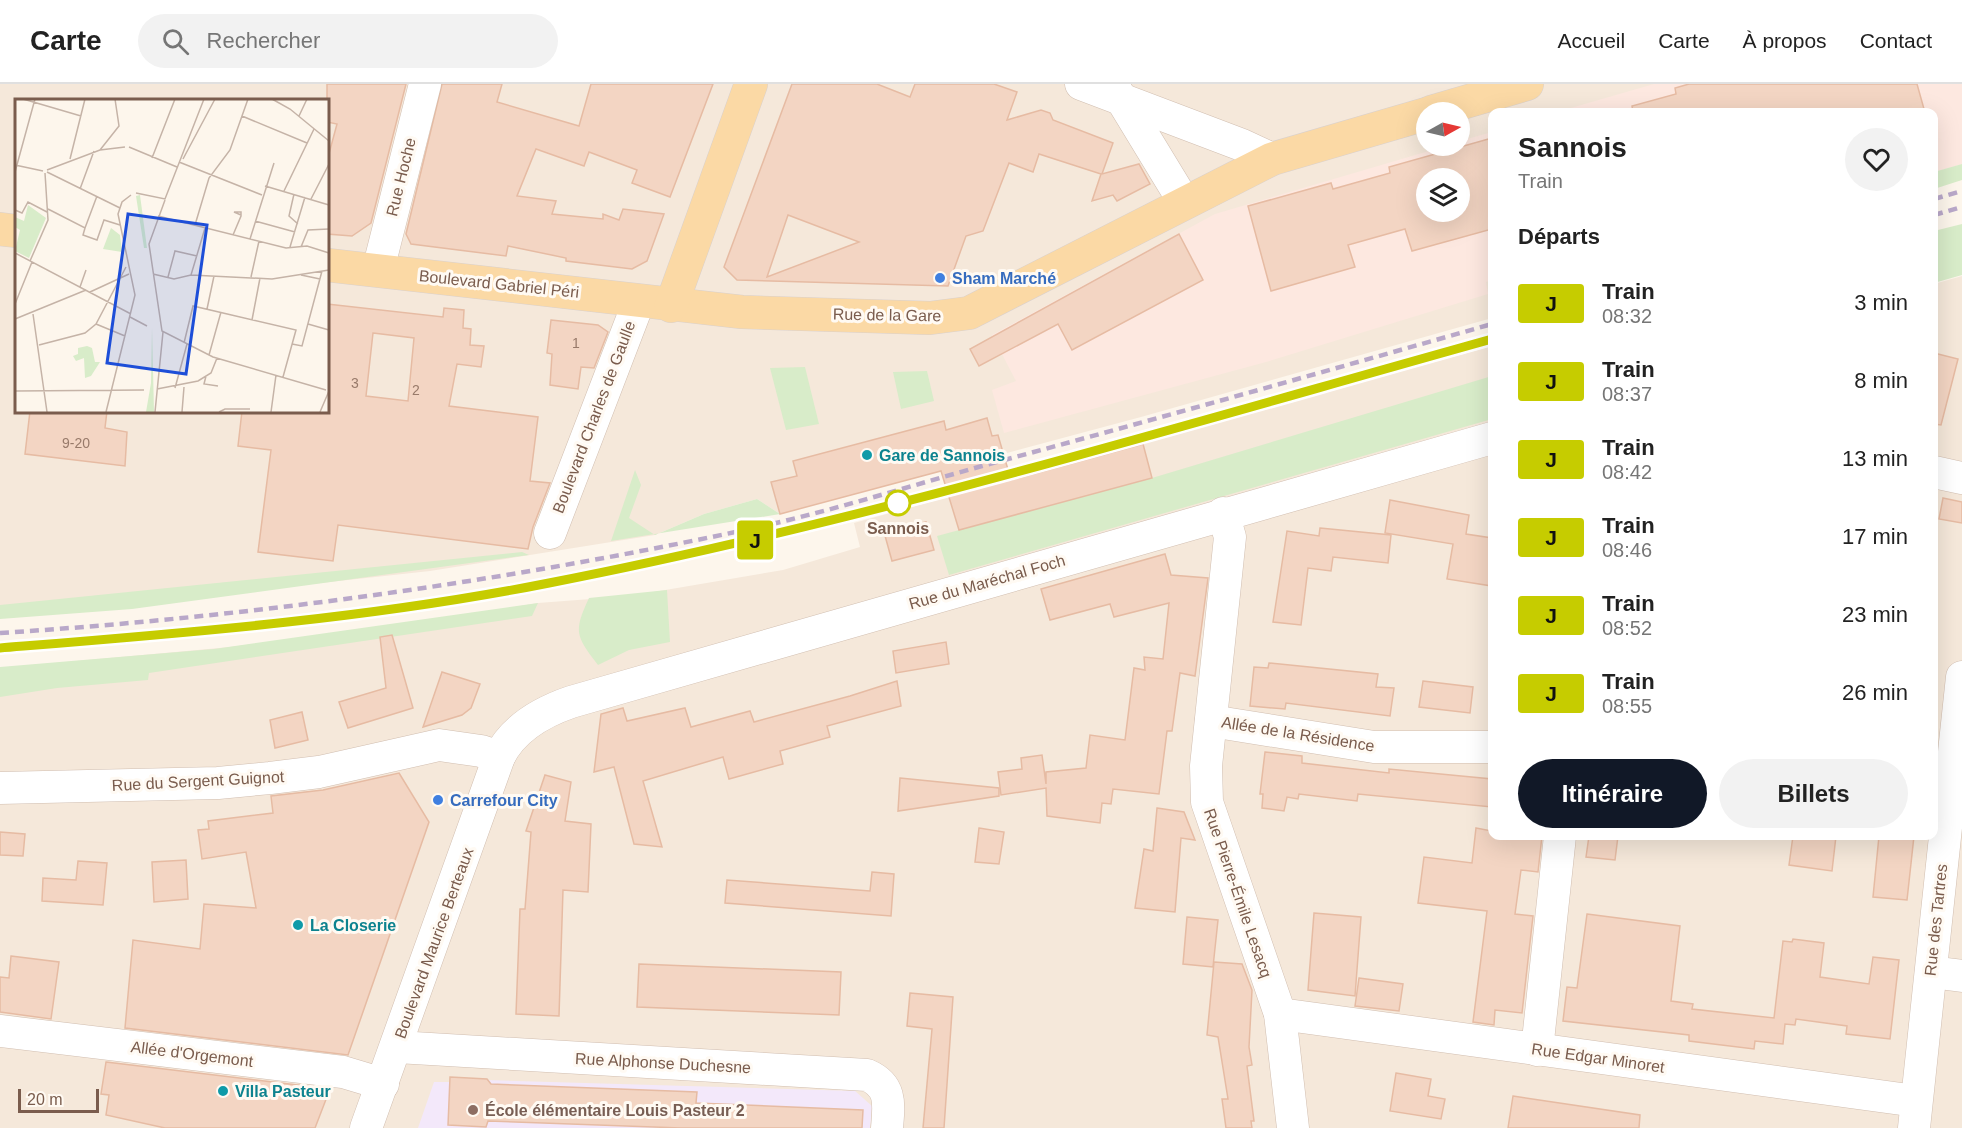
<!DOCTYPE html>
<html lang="fr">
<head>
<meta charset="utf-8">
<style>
  :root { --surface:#fff; --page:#f2f2f2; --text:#222; --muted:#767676; --line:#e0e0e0; --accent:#111827 }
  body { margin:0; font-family:Arial,sans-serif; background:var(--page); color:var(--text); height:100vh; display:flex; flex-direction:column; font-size:22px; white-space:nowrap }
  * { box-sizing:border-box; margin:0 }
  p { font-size:20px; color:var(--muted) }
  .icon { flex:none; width:33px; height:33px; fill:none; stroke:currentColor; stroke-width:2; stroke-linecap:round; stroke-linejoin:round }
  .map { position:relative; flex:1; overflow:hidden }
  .details { position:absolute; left:1488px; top:24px; width:450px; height:732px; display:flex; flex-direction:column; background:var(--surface); border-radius:12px; box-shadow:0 6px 24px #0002 }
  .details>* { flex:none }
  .badge { padding:0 12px; border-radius:4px; font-size:21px; line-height:39px }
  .needle { width:39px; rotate:82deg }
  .controls { position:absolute; left:1416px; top:18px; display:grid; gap:12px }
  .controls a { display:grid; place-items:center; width:54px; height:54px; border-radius:50%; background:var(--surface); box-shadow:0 6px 24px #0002; font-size:30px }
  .scale { position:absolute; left:18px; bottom:15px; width:81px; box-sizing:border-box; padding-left:6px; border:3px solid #7a5c4d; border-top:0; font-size:16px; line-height:21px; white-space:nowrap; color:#7a5c4d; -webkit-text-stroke:4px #fffaf3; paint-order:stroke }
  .map>.badge { position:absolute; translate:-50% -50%; box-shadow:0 0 0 3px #fff }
  h2 { padding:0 30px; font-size:22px; line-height:54px }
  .round { display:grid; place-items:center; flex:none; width:63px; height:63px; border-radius:32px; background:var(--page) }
  .head { display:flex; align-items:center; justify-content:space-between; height:102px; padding:0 30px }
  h1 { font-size:28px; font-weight:600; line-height:45px }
  .button { display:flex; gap:12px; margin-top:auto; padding:12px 30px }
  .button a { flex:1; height:69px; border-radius:36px; background:var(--accent); color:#fff; font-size:24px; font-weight:600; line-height:69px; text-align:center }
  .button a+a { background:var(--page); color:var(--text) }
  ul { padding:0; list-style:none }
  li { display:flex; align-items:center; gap:18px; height:78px; padding:0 30px }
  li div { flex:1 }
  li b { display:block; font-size:22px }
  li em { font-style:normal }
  li .badge { min-width:66px; font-weight:700; text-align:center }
  header { display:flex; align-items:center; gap:36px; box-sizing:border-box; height:84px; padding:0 30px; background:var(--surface); border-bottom:2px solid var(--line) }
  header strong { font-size:28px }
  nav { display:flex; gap:33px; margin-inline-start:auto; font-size:21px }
  .search { width:420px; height:54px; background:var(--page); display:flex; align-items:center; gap:15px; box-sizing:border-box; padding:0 21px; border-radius:33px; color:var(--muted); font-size:22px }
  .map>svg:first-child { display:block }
</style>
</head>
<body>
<header>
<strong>Carte</strong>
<div class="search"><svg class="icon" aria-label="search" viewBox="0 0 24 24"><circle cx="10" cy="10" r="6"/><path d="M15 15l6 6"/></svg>Rechercher</div>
<nav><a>Accueil</a><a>Carte</a><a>À propos</a><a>Contact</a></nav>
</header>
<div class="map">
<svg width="1962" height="1044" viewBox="0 0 1962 1044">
  <rect width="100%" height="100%" fill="#fdf6ec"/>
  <!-- residential -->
  <g fill="#f5e8da" fill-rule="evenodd">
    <path d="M 0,0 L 1962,0 L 1962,80 L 1934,88 L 1934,28 L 1492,28 L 1492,234 L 1141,333 L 780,430 L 757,415 L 704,430 L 655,451 L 430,487 L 173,515 L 0,527 ZM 16,16 L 327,16 L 327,327 L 16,327 ZM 1426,28 L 1460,28 L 1460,62 L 1426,62 ZM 1426,94 L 1460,94 L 1460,128 L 1426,128 Z"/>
    <path d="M 1962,192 L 1962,1044 L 0,1044 L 0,584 L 230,563 L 400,542 L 538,519 L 630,512 L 783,486 L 860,463 L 854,439 L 1492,262 L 1492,752 L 1934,752 L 1934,200 Z"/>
  </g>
  <!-- commercial -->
  <g fill="#fde8e0" fill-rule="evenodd">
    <path d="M 1654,0 L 1962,0 L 1962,80 L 1934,88 L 1934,28 L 1557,28 Z"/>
    <path d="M 1492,48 L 1492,196 L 1486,198 L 1488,210 L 1266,278 L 1004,349 L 992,306 L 1016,297 L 992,251 L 1215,130 L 1446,62 L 1460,62 L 1460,57 ZM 1426,94 L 1460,94 L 1460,128 L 1426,128 Z"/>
  </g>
  <!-- education -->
  <path fill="#f3e8fa" d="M 453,995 L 855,1007 L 872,1022 L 870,1044 L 418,1044 L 434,998 L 450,998 Z"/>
  <!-- green -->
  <g fill="#d8ecc9">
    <path d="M 1962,80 L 1962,96 L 1934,105 L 1934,88 Z"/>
    <path d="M 1962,140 L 1962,191 L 1934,199 L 1934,147 Z"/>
    <path d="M 805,283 L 819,340 L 786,346 L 770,284 Z"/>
    <path d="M 927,287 L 934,317 L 901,325 L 893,288 Z"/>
    <path d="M 1492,292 L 1492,335 L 949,491 L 937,452 L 1152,394 Z"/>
    <path d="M 635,386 L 641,401 L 629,434 L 655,451 L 704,430 L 757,415 L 780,430 L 611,457 Z"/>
    <path d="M 522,468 L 529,471 L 132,525 L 0,535 L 0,521 Z"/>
    <path d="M 667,506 L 670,558 L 629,566 L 598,581 C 576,552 573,548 589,514 Z"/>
    <path d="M 538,519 L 532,532 L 149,589 L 148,596 L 57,604 L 0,613 L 0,583 L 214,565 Z"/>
  </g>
  <!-- building -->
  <g fill="#f3d5c3" stroke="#e6bba3" stroke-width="1.5" fill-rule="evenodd">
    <path d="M 327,0 L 406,0 L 371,139 L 352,152 L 327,150 L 327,77 L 337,40 L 327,38 Z"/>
    <path d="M 442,0 L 502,0 L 497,18 L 579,42 L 591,0 L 713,0 L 670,113 L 632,99 L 637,86 L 589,68 L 584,82 L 536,65 L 517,112 L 556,117 L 552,130 L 603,135 L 603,130 L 619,136 L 623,125 L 664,130 L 647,177 L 632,185 L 566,177 L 566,174 L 508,162 L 506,172 L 411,160 L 406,150 Z"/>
    <path d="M 792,0 L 877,0 L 910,13 L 915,0 L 994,0 L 1017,8 L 1007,36 L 1041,26 L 1050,29 L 1053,36 L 1113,59 L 1102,90 L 1139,80 L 1150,100 L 1117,117 L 1113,111 L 1092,117 L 1101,90 L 1039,70 L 1033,88 L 1009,79 L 983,147 L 966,152 L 948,202 L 737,196 L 724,183 ZM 788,131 L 859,158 L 767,193 Z"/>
    <path d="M 1689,0 L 1917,0 L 1924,25 L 1912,28 L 1633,28 L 1632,22 L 1676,10 L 1675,4 Z"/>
    <path d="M 1492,54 L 1492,145 L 1412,167 L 1405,145 L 1348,161 L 1355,183 L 1271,207 L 1248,122 L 1331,99 L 1333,105 L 1390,89 L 1389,83 ZM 1426,94 L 1460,94 L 1460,128 L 1426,128 Z"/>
    <path d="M 1179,150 L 1203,196 L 1072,266 L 1058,240 L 979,282 L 970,265 Z"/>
    <path d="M 327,220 L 443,233 L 444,224 L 464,226 L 463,244 L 471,245 L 470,261 L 484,262 L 481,283 L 457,280 L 449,322 L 538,333 L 530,397 L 550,399 L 533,443 L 528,465 L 338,441 L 333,477 L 258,468 L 271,366 L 238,362 L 242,327 L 327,327 ZM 373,249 L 414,254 L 408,317 L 366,312 Z"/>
    <path d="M 551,236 L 598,241 L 608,248 L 594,284 L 581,283 L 578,305 L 550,301 L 552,270 L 547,269 Z"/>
    <path d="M 1934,269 L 1958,275 L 1941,341 L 1934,340 Z"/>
    <path d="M 30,327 L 107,327 L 105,344 L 127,348 L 125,382 L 25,370 Z"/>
    <path d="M 987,334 L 992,352 L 998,351 L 1011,396 L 1143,360 L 1152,394 L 959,446 L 941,387 L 780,430 L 771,398 L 797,392 L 793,377 L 944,337 L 946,346 Z"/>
    <path d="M 1943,414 L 1962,418 L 1962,439 L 1939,435 Z"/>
    <path d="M 1390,416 L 1469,431 L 1466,450 L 1492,454 L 1492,502 L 1447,495 L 1453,460 L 1385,449 Z"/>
    <path d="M 926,438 L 934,466 L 892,477 L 884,448 Z"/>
    <path d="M 1320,444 L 1391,451 L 1388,479 L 1333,473 L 1331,487 L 1308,484 L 1301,541 L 1273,538 L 1287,447 L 1319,452 Z"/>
    <path d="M 1165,470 L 1171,491 L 1208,494 L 1195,592 L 1180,589 L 1172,647 L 1167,647 L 1159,710 L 1113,705 L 1111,720 L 1102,719 L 1100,739 L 1047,732 L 1046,704 L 1001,711 L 998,688 L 1022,685 L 1021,674 L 1042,671 L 1046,700 L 1046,688 L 1086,684 L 1090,651 L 1125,656 L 1134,584 L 1145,586 L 1144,573 L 1163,575 L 1169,519 L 1114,533 L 1110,520 L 1050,536 L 1041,505 Z"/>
    <path d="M 392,551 L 413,624 L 348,644 L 339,618 L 386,604 L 380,553 Z"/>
    <path d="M 946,558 L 949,580 L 896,589 L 893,567 Z"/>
    <path d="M 1269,579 L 1378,590 L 1376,603 L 1394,604 L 1390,632 L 1286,619 L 1285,625 L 1250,622 L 1254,583 L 1268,584 Z"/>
    <path d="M 442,588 L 480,600 L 471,624 L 462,631 L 423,643 Z"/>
    <path d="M 897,597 L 901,622 L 827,642 L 830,653 L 780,667 L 783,680 L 729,695 L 723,673 L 643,697 L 662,763 L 634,760 L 614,683 L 594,688 L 601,630 L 623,624 L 627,637 L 685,624 L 691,643 L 750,627 L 754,638 L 850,612 Z"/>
    <path d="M 1423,597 L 1473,603 L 1470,629 L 1419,623 Z"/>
    <path d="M 302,628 L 308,656 L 275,664 L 270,636 Z"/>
    <path d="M 1265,668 L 1302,672 L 1302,679 L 1389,689 L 1389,685 L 1492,695 L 1492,723 L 1358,710 L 1357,717 L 1299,710 L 1298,715 L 1287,713 L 1284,727 L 1262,724 L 1263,710 L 1260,710 Z"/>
    <path d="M 399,689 L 429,738 L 348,971 L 125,944 L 133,856 L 200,865 L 204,820 L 256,824 L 246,768 L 202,775 L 198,746 L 209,745 L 208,737 L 273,729 L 271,712 L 323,706 Z"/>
    <path d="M 545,691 L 571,698 L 565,737 L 591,740 L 588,808 L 563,806 L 559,932 L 516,930 L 520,825 L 525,825 L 531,748 L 526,747 Z"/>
    <path d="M 900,694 L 999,704 L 999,712 L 898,727 Z"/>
    <path d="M 1157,724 L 1184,728 L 1195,756 L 1181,754 L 1175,828 L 1135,824 L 1144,765 L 1153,767 Z"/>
    <path d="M 979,744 L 1004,748 L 999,780 L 975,778 Z"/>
    <path d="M 1476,744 L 1492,747 L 1492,752 L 1542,752 L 1538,788 L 1521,786 L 1515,830 L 1533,832 L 1522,929 L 1495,926 L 1494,941 L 1473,938 L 1487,827 L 1418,819 L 1424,773 L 1472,779 Z"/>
    <path d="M 0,748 L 25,750 L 23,772 L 0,771 Z"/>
    <path d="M 1589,752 L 1618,752 L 1615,776 L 1586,773 Z"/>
    <path d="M 1793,752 L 1836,752 L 1832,787 L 1789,781 Z"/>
    <path d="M 1879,752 L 1914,752 L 1907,816 L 1873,813 Z"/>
    <path d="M 186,776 L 188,815 L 154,818 L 152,778 Z"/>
    <path d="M 78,777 L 107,779 L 103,821 L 42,817 L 43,794 L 76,796 Z"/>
    <path d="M 872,788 L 894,790 L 891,832 L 725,819 L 727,796 L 870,807 Z"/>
    <path d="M 1314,829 L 1361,833 L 1355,912 L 1308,906 Z"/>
    <path d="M 1587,830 L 1680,842 L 1671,917 L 1693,920 L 1692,925 L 1774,934 L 1783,857 L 1792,858 L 1793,855 L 1824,859 L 1820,893 L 1869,900 L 1873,873 L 1899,876 L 1890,955 L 1846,950 L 1847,942 L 1796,935 L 1795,941 L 1785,940 L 1783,960 L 1755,957 L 1754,965 L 1689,957 L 1689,951 L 1563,937 L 1567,903 L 1577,904 Z"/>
    <path d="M 1187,833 L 1218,836 L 1213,883 L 1183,880 Z"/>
    <path d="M 11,872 L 59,878 L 51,935 L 0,928 L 0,893 L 9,894 Z"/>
    <path d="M 1214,878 L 1242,880 L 1252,906 L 1249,963 L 1252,981 L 1247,982 L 1254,1037 L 1251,1037 L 1252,1044 L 1226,1044 L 1222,1015 L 1228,1015 L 1218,953 L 1207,951 Z"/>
    <path d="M 639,880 L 841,888 L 839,931 L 637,923 Z"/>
    <path d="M 1359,894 L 1403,900 L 1399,927 L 1355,922 Z"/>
    <path d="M 910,909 L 953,913 L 944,1044 L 923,1044 L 932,945 L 907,942 Z"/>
    <path d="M 106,978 L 330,1005 L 315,1044 L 165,1044 L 106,1031 L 109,1011 L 101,1010 Z"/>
    <path d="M 1396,989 L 1431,995 L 1428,1012 L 1445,1015 L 1441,1035 L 1390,1027 Z"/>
    <path d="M 450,993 L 487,995 L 491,1000 L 697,1008 L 696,1019 L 863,1026 L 862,1044 L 681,1044 L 488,1037 L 486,1043 L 448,1041 Z"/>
    <path d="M 1513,1012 L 1640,1031 L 1639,1044 L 1508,1044 Z"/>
  </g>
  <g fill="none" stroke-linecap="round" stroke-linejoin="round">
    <!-- minor casing -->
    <g stroke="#d1beb0" stroke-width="33">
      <g id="minor">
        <path d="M 1081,0 L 1242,61 L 1272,75"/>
        <path d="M 1117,8 L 1184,118"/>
        <path d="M 378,186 L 425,0"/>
        <path d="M 1934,388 L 1962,394"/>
        <path d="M 1223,429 L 1230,453 L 1206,682 L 1207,718 L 1280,930 L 1293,1044"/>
        <path d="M 550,449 L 639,217"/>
        <path d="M 1211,637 L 1374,663 L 1492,663"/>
        <path d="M 0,704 L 218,699 L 270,694 L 319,688 L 439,661 L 481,667 L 499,673"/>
        <path d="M 1931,888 L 1962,892"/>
        <path d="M 1280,930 L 1916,1017"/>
        <path d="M 0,947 L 343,988 L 383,1000"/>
        <path d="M 397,963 L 867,991 C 892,1002 889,1020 887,1044"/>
        <path d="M 1537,966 L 1560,752"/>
        <path d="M 366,1044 L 499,673 C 513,644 542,628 571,618 L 1492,354"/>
        <path d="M 1914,1044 L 1962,593"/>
      </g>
    </g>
    <!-- major casing -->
    <g stroke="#dad1cd" stroke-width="34">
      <g id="major">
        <path d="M 1431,28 L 1527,0"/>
        <path d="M 0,145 L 16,147"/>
        <path d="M 327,181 L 742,228 L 930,234 L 969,229 L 1272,75 L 1426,30"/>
        <path d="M 671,222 L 751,0"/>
      </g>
    </g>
    <!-- minor -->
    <use href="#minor" stroke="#fff" stroke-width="32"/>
    <!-- major -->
    <use href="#major" stroke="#fbd9a5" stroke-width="33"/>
    <!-- rail -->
    <g stroke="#b9a8c9" stroke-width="4.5" stroke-dasharray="9 6" stroke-linecap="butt">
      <path d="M 1934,115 L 1962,107"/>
      <path d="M 1934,131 L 1962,123"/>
      <path d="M 0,549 C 250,533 500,498 745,446 C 825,429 903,404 982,382 C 1153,336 1323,288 1492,240"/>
      <path d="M 0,564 C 184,549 368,535 549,499 C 868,437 1180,343 1492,255"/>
    </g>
  </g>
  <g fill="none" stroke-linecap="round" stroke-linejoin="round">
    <!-- line casing -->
    <g stroke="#fff" stroke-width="14">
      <path id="line" d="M 0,564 C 184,549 368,535 549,499 C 868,437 1180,342 1492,255"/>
    </g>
    <!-- line -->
    <use href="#line" stroke="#c6cc00" stroke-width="9"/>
  </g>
  <!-- markers -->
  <g fill="#3f7fe0" stroke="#fffaf3" stroke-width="2">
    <circle cx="940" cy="194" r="6"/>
    <circle cx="438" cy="716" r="6"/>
  </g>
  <g fill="#0f9aa8" stroke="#fffaf3" stroke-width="2">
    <circle cx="867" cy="371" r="6"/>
    <circle cx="298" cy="841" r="6"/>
    <circle cx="223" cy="1007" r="6"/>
  </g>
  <circle fill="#fff" stroke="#c6cc00" stroke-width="3" cx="898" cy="419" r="12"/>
  <circle fill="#8d6e63" stroke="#fffaf3" stroke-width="2" cx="473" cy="1026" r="6"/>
  <g text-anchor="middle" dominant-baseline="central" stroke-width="6" stroke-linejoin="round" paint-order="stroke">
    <!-- number labels -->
    <g font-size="14" fill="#987a6a">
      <text x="576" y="259">1</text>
      <text x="355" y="299">3</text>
      <text x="416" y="306">2</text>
      <text x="76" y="359">9-20</text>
    </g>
    <!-- street labels -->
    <g font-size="16" fill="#7a5c4d" stroke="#fffaf3">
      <text transform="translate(401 93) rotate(-76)">Rue Hoche</text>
      <text transform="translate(499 200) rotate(6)">Boulevard Gabriel Péri</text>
      <text transform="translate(887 231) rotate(1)">Rue de la Gare</text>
      <text transform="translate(594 333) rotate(-69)">Boulevard Charles de Gaulle</text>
      <text transform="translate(987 498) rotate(-16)">Rue du Maréchal Foch</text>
      <text transform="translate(1298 650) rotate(9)">Allée de la Résidence</text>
      <text transform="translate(198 697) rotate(-3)">Rue du Sergent Guignot</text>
      <text transform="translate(1238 809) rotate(71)">Rue Pierre-Émile Lesacq</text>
      <text transform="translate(1936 836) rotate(-84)">Rue des Tartres</text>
      <text transform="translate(434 859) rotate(-70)">Boulevard Maurice Berteaux</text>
      <text transform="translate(192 970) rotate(7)">Allée d'Orgemont</text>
      <text transform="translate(1598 974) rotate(8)">Rue Edgar Minoret</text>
      <text transform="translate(663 979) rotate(3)">Rue Alphonse Duchesne</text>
    </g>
    <!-- shop labels -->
    <g font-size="16" font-weight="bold" fill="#366cbe" stroke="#fffaf3" text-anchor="start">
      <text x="952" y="194">Sham Marché</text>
      <text x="450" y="716">Carrefour City</text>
    </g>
    <!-- culture labels -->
    <g font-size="16" font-weight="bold" fill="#0d838f" stroke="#fffaf3" text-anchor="start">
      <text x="879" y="371">Gare de Sannois</text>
      <text x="310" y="841">La Closerie</text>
      <text x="235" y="1007">Villa Pasteur</text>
    </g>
    <!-- stop labels -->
    <g font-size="16" font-weight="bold" fill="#7a5c4d" stroke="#fffaf3">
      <text x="898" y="444">Sannois</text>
    </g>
    <!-- education labels -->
    <g font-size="16" font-weight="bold" fill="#785e54" stroke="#fffaf3" text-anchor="start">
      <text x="485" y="1026">École élémentaire Louis Pasteur 2</text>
    </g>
  </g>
  <!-- overview -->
  <g transform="translate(15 15)">
    <rect width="314" height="314" fill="#fdf6ec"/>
    <path d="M 125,96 L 132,149 L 129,149 L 121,97 ZM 13,106 L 31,119 L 14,159 L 0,152 L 5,131 L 0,128 L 0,118 L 9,122 ZM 96,129 L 105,136 L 107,153 L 88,150 ZM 137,228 L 139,313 L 131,313 L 136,284 ZM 72,247 L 77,249 L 80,263 L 85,263 L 76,277 L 70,279 L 69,259 L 61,262 L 58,257 L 63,255 L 63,249 Z" fill="#d8ecc9"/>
    <path fill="none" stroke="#c5b3a7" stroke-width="1.5" d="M 8,0 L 66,17M 257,0 L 275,10 L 314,42M 227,17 L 292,44M 284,17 L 292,0M 114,48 L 162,68M 85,51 L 104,27 L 100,0M 137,59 L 160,0M 55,60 L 70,0M 168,60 L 200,0M 164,63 L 247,96M 0,66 L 28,72M 32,71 L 85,51 L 110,48M 0,73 L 20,0M 32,73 L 105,109M 250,87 L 314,106M 65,90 L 79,52M 269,92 L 299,30M 121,94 L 150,100 L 189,0M 279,95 L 274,117 L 283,125M 296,100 L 314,65M 150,101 L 134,145 L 147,232 L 198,258 L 311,291M 33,110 L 70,129 L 82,97M 0,111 L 7,114 L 13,103 L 32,113M 143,117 L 271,149 L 292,147 L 314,154M 240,122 L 280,133M 180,126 L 194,79 L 215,51 L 233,0M 70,129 L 68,136 L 82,141 L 89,121 L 105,126M 218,136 L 226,117 L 226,113 L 219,113 L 226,116M 235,140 L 259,64M 275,148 L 290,98M 286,148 L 293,131 L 314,130M 0,154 L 116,215M 15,162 L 33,121 L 30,74M 138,175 L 159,180 L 176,176 L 257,180 L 314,171M 176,176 L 190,129M 286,176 L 305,180M 153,178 L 160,152 L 182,157M 236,178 L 244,142M 65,188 L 71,171M 75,193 L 114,175M 0,205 L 17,163M 192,210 L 199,177M 18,215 L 32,313M 115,218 L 132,227M 0,220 L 71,191M 237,221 L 245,179M 81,225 L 110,237M 293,225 L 314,231M 169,244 L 178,207 L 281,231 L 268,278M 277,245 L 287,247 L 307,172M 24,246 L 70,234 L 81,225 L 111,168M 194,256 L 206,213M 191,277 L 189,285 L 203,287M 160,289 L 172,245M 142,290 L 183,282 L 196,274 L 202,259M 0,292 L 129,291M 91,313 L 120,196 L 103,115 L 107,103 L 116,96M 140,313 L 148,233M 167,313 L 169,288M 204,313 L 210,310 L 235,310M 256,313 L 261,276M 305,313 L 314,292"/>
    <path fill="#1d4ed8" fill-opacity="0.15" stroke="#1d4ed8" stroke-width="3" d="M 113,115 L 192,126 L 171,275 L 92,264 Z"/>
    <rect width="314" height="314" fill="none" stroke="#7a5c4d" stroke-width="3"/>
  </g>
</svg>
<div class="controls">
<a><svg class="needle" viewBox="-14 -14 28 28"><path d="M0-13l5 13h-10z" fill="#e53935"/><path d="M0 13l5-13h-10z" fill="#767676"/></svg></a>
<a><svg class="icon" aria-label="layers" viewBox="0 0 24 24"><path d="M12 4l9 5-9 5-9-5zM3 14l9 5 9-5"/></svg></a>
</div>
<div class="scale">20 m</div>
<b class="badge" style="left:755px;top:456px;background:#c6cc00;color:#111">J</b>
<section class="details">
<div class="head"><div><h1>Sannois</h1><p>Train</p></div><a class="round"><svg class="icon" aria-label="heart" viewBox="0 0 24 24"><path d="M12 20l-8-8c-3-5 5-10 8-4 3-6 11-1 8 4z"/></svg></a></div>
<h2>Départs</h2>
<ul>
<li><span class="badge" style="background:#c6cc00;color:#111">J</span><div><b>Train</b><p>08:32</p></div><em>3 min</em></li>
<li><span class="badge" style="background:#c6cc00;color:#111">J</span><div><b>Train</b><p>08:37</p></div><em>8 min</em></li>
<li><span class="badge" style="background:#c6cc00;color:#111">J</span><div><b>Train</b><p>08:42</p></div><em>13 min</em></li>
<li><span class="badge" style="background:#c6cc00;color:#111">J</span><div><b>Train</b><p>08:46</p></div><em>17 min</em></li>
<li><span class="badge" style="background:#c6cc00;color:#111">J</span><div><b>Train</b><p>08:52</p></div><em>23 min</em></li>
<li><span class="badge" style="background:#c6cc00;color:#111">J</span><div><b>Train</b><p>08:55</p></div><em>26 min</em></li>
</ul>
<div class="button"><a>Itinéraire</a><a>Billets</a></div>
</section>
</div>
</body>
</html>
